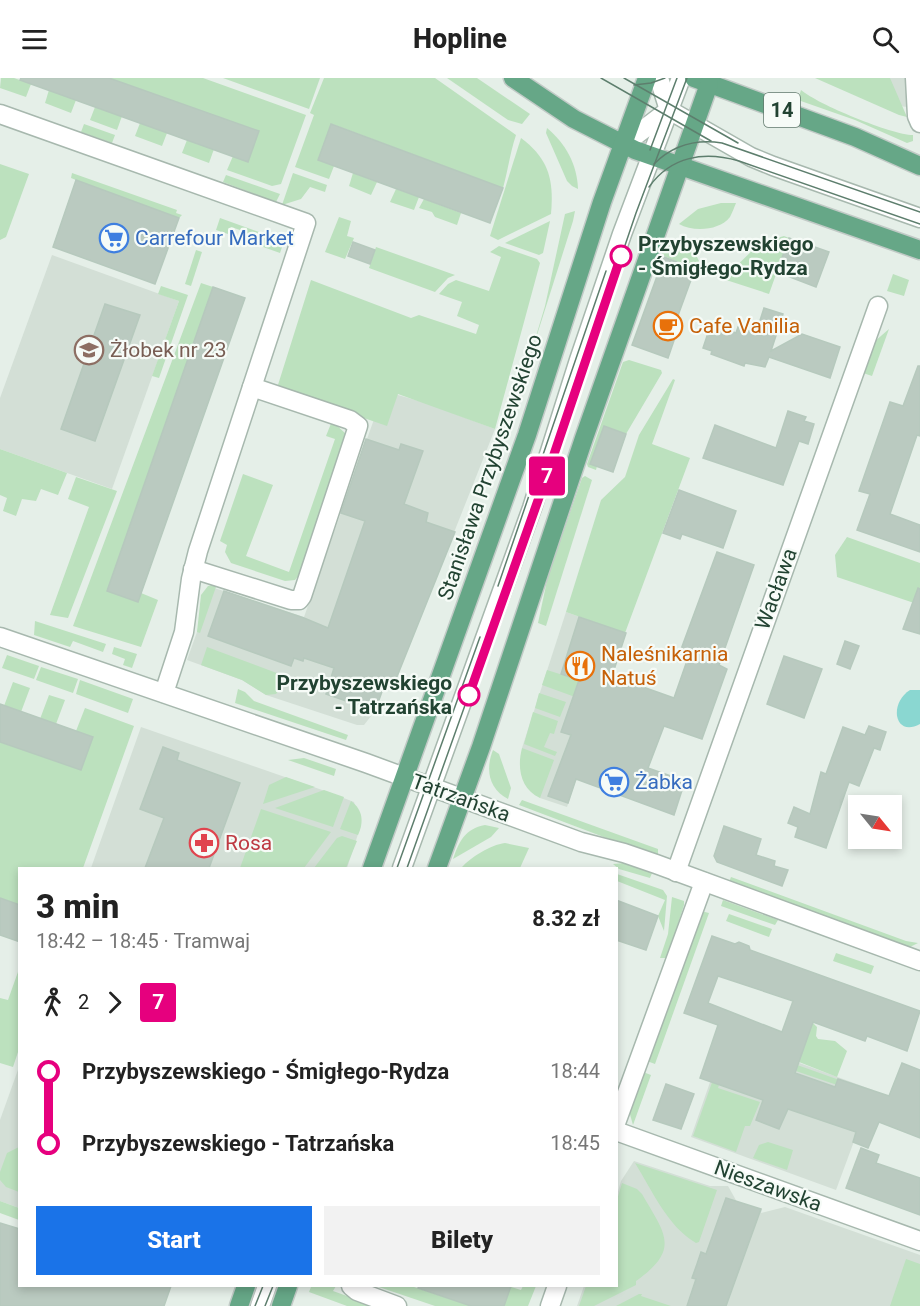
<!DOCTYPE html>
<html lang="pl">
<head>
<meta charset="utf-8">
<style>
  :root { --surface:#fff; --page:#f2f2f2; --text:#222; --muted:#767676; --accent:#1a73e8 }
  body { margin:0; font-family:Roboto,sans-serif; background:var(--page); color:var(--text); height:100vh; display:flex; flex-direction:column; font-size:22px; white-space:nowrap }
  * { box-sizing:border-box; margin:0 }
  p { font-size:20px; color:var(--muted) }
  .icon { flex:none; width:33px; height:33px; fill:none; stroke:currentColor; stroke-width:2; stroke-linecap:round; stroke-linejoin:round }
  .map { position:relative; flex:1; overflow:hidden }
  .side { position:absolute; left:18px; top:789px; width:600px; height:420px; display:flex; flex-direction:column; background:var(--surface); border-radius:0px; box-shadow:0 3px 9px #0003 }
  .side>* { flex:none }
  .badge { padding:0 12px; border-radius:4px; font-size:21px; line-height:39px }
  .needle { width:39px; rotate:120deg }
  .buttons { position:absolute; left:848px; top:717px; display:grid; gap:12px }
  .buttons a { display:grid; place-items:center; width:54px; height:54px; border-radius:0px; background:var(--surface); box-shadow:0 3px 9px #0003; font-size:30px }
  .map>.badge { position:absolute; translate:-50% -50%; box-shadow:0 0 0 3px #fff }
  .legs { display:flex; align-items:center; gap:9px; height:66px; padding:0 18px; font-size:20px }
  .legs p { margin-inline-start:auto }
  .head { display:flex; align-items:center; justify-content:space-between; height:102px; padding:0 18px }
  h1 { font-size:33px; font-weight:800; line-height:45px }
  .button { display:flex; gap:12px; margin-top:auto; padding:12px 18px }
  .button a { flex:1; height:69px; border-radius:0px; background:var(--accent); color:#fff; font-size:24px; font-weight:800; line-height:69px; text-align:center }
  .button a+a { background:var(--page); color:var(--text) }
  ul { padding:0 18px; list-style:none }
  li { display:flex; align-items:center; gap:21px; height:72px; font-size:22px }
  li i { display:grid; place-items:center; width:9px; height:100%; margin:0 8px; background:currentColor }
  li i::after { content:''; width:15px; height:15px; margin:-8px; border:4px solid; border-radius:50%; background:var(--surface) }
  li p { margin-inline-start:auto }
  li:first-child i { background:linear-gradient(#0000 50%,currentColor 0) }
  li:last-child i { background:linear-gradient(currentColor 50%,#0000 0) }
  header { display:flex; justify-content:space-between; align-items:center; height:78px; padding:0 18px; background:var(--surface); font-size:27px; font-weight:800 }
  .map>svg:first-child { display:block }
</style>
</head>
<body>
<header><svg class="icon" aria-label="menu" viewBox="0 0 24 24"><path d="M4 6h16M4 12h16M4 18h16"/></svg>Hopline<svg class="icon" aria-label="search" viewBox="0 0 24 24"><circle cx="10" cy="10" r="6"/><path d="M15 15l6 6"/></svg></header>
<div class="map">
<svg width="920" height="1228" viewBox="0 0 920 1228">
  <rect width="100%" height="100%" fill="#e5efe8"/>
  <!-- built -->
  <g fill="#d3dfd6">
    <path d="M 867,0 L 920,0 L 920,31 L 880,25 Z"/>
    <path d="M 52,177 L 179,223 L 112,411 L 0,371 L 0,320 Z"/>
    <path d="M 384,313 L 426,325 L 495,351 L 392,611 L 384,609 L 375,633 L 364,647 L 357,647 L 266,617 L 242,602 L 187,582 L 197,554 L 208,508 L 304,539 Z"/>
    <path d="M 566,534 L 625,555 L 567,729 L 540,720 L 522,670 Z"/>
    <path d="M 141,649 L 328,714 L 354,724 L 361,747 L 347,790 L 91,790 Z"/>
    <path d="M 726,958 L 873,1012 L 836,1112 L 691,1059 Z"/>
    <path d="M 19,989 L 19,1130 L 0,1123 L 0,1042 Z"/>
    <path d="M 634,1083 L 710,1108 L 728,1108 L 737,1124 L 762,1131 L 761,1135 L 785,1129 L 920,1177 L 920,1228 L 577,1228 L 584,1208 L 616,1208 L 617,1117 L 621,1103 Z"/>
  </g>
  <!-- green -->
  <g fill="#bce1be">
    <path d="M 1,0 L 14,0 L 31,6 L 26,19 L 0,10 Z"/>
    <path d="M 109,0 L 203,0 L 306,37 L 281,106 L 272,108 L 227,92 L 233,78 L 248,83 L 259,53 Z"/>
    <path d="M 223,0 L 320,0 L 309,31 Z"/>
    <path d="M 324,0 L 435,0 L 516,57 C 510,75 508,92 503,110 L 332,46 L 318,82 L 334,88 L 329,101 L 295,89 L 314,37 L 310,35 Z"/>
    <path d="M 447,0 L 477,0 L 530,36 L 522,46 L 508,42 Z"/>
    <path d="M 815,0 L 890,0 L 907,39 L 899,37 Z"/>
    <path d="M 49,12 L 76,22 L 71,35 L 45,25 Z"/>
    <path d="M 801,12 C 817,26 892,57 913,57 L 913,63 L 907,65 L 855,42 L 798,22 Z"/>
    <path d="M 95,29 L 122,38 L 117,52 L 90,42 Z"/>
    <path d="M 140,45 L 167,55 L 162,68 L 135,58 Z"/>
    <path d="M 84,46 L 115,57 L 112,65 L 81,54 Z"/>
    <path d="M 547,50 C 566,66 577,86 578,111 L 572,108 L 567,103 L 546,55 Z"/>
    <path d="M 521,60 C 549,81 554,102 551,136 L 498,162 L 490,158 Z"/>
    <path d="M 187,62 L 214,71 L 209,85 L 182,75 Z"/>
    <path d="M 0,86 L 29,96 L 6,159 L 0,162 Z"/>
    <path d="M 72,95 L 177,132 L 176,135 L 182,137 L 179,140 L 76,102 L 71,100 Z"/>
    <path d="M 293,95 L 327,107 L 325,114 L 310,109 L 301,121 L 282,127 Z"/>
    <path d="M 353,95 L 377,104 L 371,117 L 349,108 Z"/>
    <path d="M 226,97 L 280,116 L 276,124 L 223,104 Z"/>
    <path d="M 396,111 L 419,119 L 414,132 L 390,124 Z"/>
    <path d="M 424,121 L 461,135 L 457,147 L 435,139 L 432,134 L 419,130 Z"/>
    <path d="M 721,125 L 736,125 C 734,130 732,135 730,139 C 719,153 693,154 679,146 L 698,131 Z"/>
    <path d="M 575,133 L 573,143 L 525,295 L 545,228 L 565,136 Z"/>
    <path d="M 339,139 L 351,143 L 347,158 L 354,160 L 345,181 L 325,174 Z"/>
    <path d="M 220,140 L 284,163 L 280,175 L 243,162 L 246,154 L 231,149 L 228,156 L 216,152 Z"/>
    <path d="M 550,143 L 543,175 L 539,177 L 505,165 Z"/>
    <path d="M 784,158 L 789,160 L 769,216 L 723,201 L 760,165 Z"/>
    <path d="M 668,163 L 694,173 L 699,183 L 695,191 L 661,177 Z"/>
    <path d="M 499,168 L 537,181 L 540,185 L 495,351 L 398,316 L 387,348 L 277,310 L 311,202 L 411,240 L 419,237 L 476,256 L 479,247 L 457,238 L 462,224 L 439,216 L 448,206 L 456,202 L 489,213 L 501,179 L 490,174 Z"/>
    <path d="M 376,169 L 455,197 L 448,200 L 435,214 L 369,190 Z"/>
    <path d="M 196,172 L 202,174 L 191,208 L 185,206 Z"/>
    <path d="M 893,196 L 909,202 L 904,218 L 887,213 Z"/>
    <path d="M 201,205 L 213,209 L 107,513 L 138,524 L 141,515 L 158,522 L 141,569 L 73,548 Z"/>
    <path d="M 161,208 L 188,217 L 159,300 L 152,298 L 179,223 L 158,216 Z"/>
    <path d="M 889,251 L 872,298 L 863,295 L 874,264 Z"/>
    <path d="M 629,282 L 661,292 L 662,295 L 626,356 L 604,348 L 591,385 L 597,388 L 596,392 L 588,389 L 587,386 L 623,284 Z"/>
    <path d="M 673,301 L 675,302 L 652,366 L 690,380 L 625,555 L 566,534 L 601,422 L 625,399 L 639,357 Z"/>
    <path d="M 332,343 L 346,356 L 301,495 L 295,502 L 285,503 L 231,485 L 225,474 L 227,467 L 220,463 L 243,396 L 273,407 L 246,478 L 289,494 L 335,361 L 326,358 Z"/>
    <path d="M 0,371 L 67,395 L 58,417 L 41,411 L 36,423 L 22,421 L 16,438 L 3,433 L 7,420 L 0,417 Z"/>
    <path d="M 585,398 L 592,402 L 546,548 L 538,545 L 548,498 L 582,400 Z"/>
    <path d="M 76,399 L 117,413 L 68,540 L 50,537 L 89,429 L 68,421 Z"/>
    <path d="M 847,459 L 920,485 L 920,523 L 917,526 L 837,499 L 835,477 Z"/>
    <path d="M 217,506 L 200,555 L 197,554 L 201,517 L 208,508 Z"/>
    <path d="M 35,543 L 106,566 L 103,574 L 73,563 L 70,569 L 34,557 Z"/>
    <path d="M 114,569 L 137,576 L 132,590 L 123,587 L 125,581 L 112,576 Z"/>
    <path d="M 207,569 L 282,597 C 285,605 281,610 276,616 L 266,617 L 242,602 L 201,587 Z"/>
    <path d="M 7,577 L 39,588 L 34,601 L 2,590 Z"/>
    <path d="M 41,589 L 78,601 L 73,615 L 36,602 Z"/>
    <path d="M 547,592 L 607,611 L 600,628 L 542,607 Z"/>
    <path d="M 80,602 L 133,621 L 128,635 L 76,616 Z"/>
    <path d="M 13,604 L 30,610 L 21,634 L 4,628 Z"/>
    <path d="M 238,611 L 245,614 L 254,623 L 348,657 L 346,662 L 235,625 Z"/>
    <path d="M 539,615 L 566,624 L 560,639 L 535,630 Z"/>
    <path d="M 49,617 L 65,622 L 56,646 L 40,641 Z"/>
    <path d="M 85,630 L 134,648 L 83,790 L 20,790 L 19,827 L 0,820 L 0,664 L 81,692 L 93,659 L 76,653 Z"/>
    <path d="M 533,634 L 558,643 L 554,656 L 550,655 L 544,669 L 557,674 L 555,678 L 524,666 Z"/>
    <path d="M 522,670 L 554,682 L 540,720 C 520,711 517,689 522,670 Z"/>
    <path d="M 493,672 L 499,676 L 511,710 L 508,721 C 489,711 485,692 493,672 Z"/>
    <path d="M 304,680 L 336,691 L 334,698 L 288,682 Z"/>
    <path d="M 286,699 L 315,709 L 263,726 L 269,707 Z"/>
    <path d="M 324,712 L 344,719 L 333,749 L 275,730 Z"/>
    <path d="M 522,722 L 658,771 L 658,777 L 654,778 L 519,727 Z"/>
    <path d="M 351,723 C 363,732 364,744 358,757 L 340,751 Z"/>
    <path d="M 261,731 L 331,754 L 304,790 L 240,790 Z"/>
    <path d="M 485,747 L 499,750 L 491,759 L 453,781 C 459,763 465,751 485,747 Z"/>
    <path d="M 342,758 L 357,763 L 346,790 L 314,790 L 337,760 Z"/>
    <path d="M 505,765 L 529,770 L 520,790 L 461,790 C 471,779 490,767 505,765 Z"/>
    <path d="M 624,785 L 652,795 L 650,800 L 619,791 L 613,786 Z"/>
    <path d="M 617,796 L 663,812 L 667,818 L 664,853 L 658,838 L 665,822 L 617,803 Z"/>
    <path d="M 731,799 L 906,863 L 918,865 L 910,869 L 900,867 L 729,804 Z"/>
    <path d="M 672,819 L 684,823 L 684,827 L 667,880 L 660,880 L 668,856 Z"/>
    <path d="M 723,822 L 778,842 L 775,847 L 721,828 Z"/>
    <path d="M 701,833 L 709,835 L 655,986 L 647,983 Z"/>
    <path d="M 729,836 L 772,851 L 769,859 L 726,843 Z"/>
    <path d="M 836,875 L 874,888 L 871,896 L 833,883 Z"/>
    <path d="M 19,891 L 19,971 L 13,989 L 0,985 L 0,920 L 8,922 Z"/>
    <path d="M 812,944 L 817,949 L 816,958 L 818,961 L 835,963 L 847,973 L 837,999 L 799,984 Z"/>
    <path d="M 727,962 L 845,1004 L 843,1009 L 731,971 L 718,1010 L 760,1024 L 750,1048 L 745,1048 L 736,1074 L 693,1058 Z"/>
    <path d="M 643,994 L 651,997 L 633,1047 L 629,1033 Z"/>
    <path d="M 768,1064 L 793,1072 L 787,1092 L 753,1080 L 759,1067 Z"/>
    <path d="M 19,1069 L 20,1069 L 19,1114 L 6,1109 L 0,1102 L 0,1094 L 7,1075 Z"/>
    <path d="M 635,1085 L 717,1112 L 699,1164 L 696,1165 C 667,1148 652,1112 635,1085 Z"/>
    <path d="M 622,1105 L 637,1111 L 642,1116 C 665,1156 681,1171 636,1203 L 636,1207 L 594,1228 L 579,1228 L 586,1208 L 616,1208 L 617,1122 Z"/>
    <path d="M 0,1123 L 19,1130 L 19,1142 L 0,1135 Z"/>
    <path d="M 906,1181 L 920,1186 L 920,1228 L 890,1228 Z"/>
    <path d="M 336,1208 L 333,1213 L 375,1228 L 347,1228 L 309,1214 L 311,1209 Z"/>
    <path d="M 376,1208 L 411,1208 L 471,1228 L 435,1228 Z"/>
    <path d="M 508,1208 L 521,1212 L 523,1208 L 536,1208 L 528,1228 L 504,1228 L 507,1219 L 504,1218 Z"/>
    <path d="M 639,1216 L 642,1216 L 641,1218 L 671,1228 L 616,1228 Z"/>
  </g>
  <!-- water -->
  <path fill="#8ad7d1" d="M 910,612 L 920,612 L 920,646 C 895,660 888,626 910,612 Z"/>
  <!-- building -->
  <g fill="#bacac0" stroke="#b6c9bd" stroke-width="1.5" fill-rule="evenodd">
    <path d="M 21,0 L 109,0 L 259,53 L 248,84 L 20,2 Z"/>
    <path d="M 331,46 L 503,110 L 490,145 L 318,82 Z"/>
    <path d="M 76,102 L 179,140 L 155,206 L 53,169 Z"/>
    <path d="M 789,160 L 829,174 L 816,209 L 777,194 Z"/>
    <path d="M 353,164 L 375,172 L 370,186 L 348,178 Z"/>
    <path d="M 664,179 L 695,191 L 676,243 L 680,245 L 668,280 L 632,267 Z"/>
    <path d="M 213,209 L 245,220 L 138,524 L 107,513 Z"/>
    <path d="M 105,226 L 140,237 L 95,363 L 61,351 Z"/>
    <path d="M 764,230 L 783,236 L 771,273 L 802,256 L 840,269 L 830,300 L 769,279 L 765,289 L 745,285 L 744,288 L 711,276 L 712,273 L 703,270 L 711,246 L 736,255 L 738,249 L 756,255 Z"/>
    <path d="M 918,288 L 920,288 L 920,358 L 917,357 L 890,436 L 920,447 L 920,474 L 857,452 L 870,416 L 859,413 L 890,324 L 903,328 Z"/>
    <path d="M 788,333 L 806,339 L 804,343 L 814,346 L 808,366 L 799,363 L 783,407 L 703,380 L 715,347 L 776,370 Z"/>
    <path d="M 604,348 L 626,356 L 613,394 L 590,386 Z"/>
    <path d="M 366,361 L 399,372 L 401,366 L 423,373 L 404,426 L 428,435 L 426,444 L 455,454 L 392,611 L 384,608 L 375,633 L 326,616 L 334,590 L 304,580 L 303,583 L 294,580 L 291,588 L 208,558 L 224,513 L 304,540 L 328,550 L 365,443 L 341,435 Z"/>
    <path d="M 679,412 L 736,433 L 723,470 L 682,456 L 680,461 L 663,455 Z"/>
    <path d="M 717,474 L 754,487 L 719,587 L 727,591 L 702,661 L 664,648 L 648,690 L 685,703 L 674,737 L 576,701 L 568,725 L 548,718 L 571,657 L 561,654 L 579,602 L 561,596 L 579,539 L 626,555 L 612,598 L 674,620 L 689,577 L 680,574 Z"/>
    <path d="M 918,510 L 920,511 L 920,556 L 903,551 Z"/>
    <path d="M 845,563 L 859,568 L 850,591 L 837,586 Z"/>
    <path d="M 784,578 L 822,591 L 804,640 L 767,626 Z"/>
    <path d="M 0,626 L 93,659 L 81,692 L 0,664 Z"/>
    <path d="M 869,648 L 886,654 L 880,672 L 874,670 L 859,708 L 849,704 L 826,770 L 795,759 L 798,749 L 788,745 L 794,729 L 810,736 L 821,694 L 826,696 L 843,649 L 865,657 Z"/>
    <path d="M 163,669 L 179,675 L 177,682 L 240,705 L 209,790 L 145,790 L 164,740 L 140,731 Z"/>
    <path d="M 724,748 L 761,761 L 756,777 L 775,783 L 774,788 L 788,792 L 782,808 L 717,784 L 714,778 Z"/>
    <path d="M 0,820 L 20,827 L 20,864 L 0,857 Z"/>
    <path d="M 616,822 L 658,838 L 646,872 L 616,862 Z"/>
    <path d="M 712,858 L 735,866 L 739,864 L 749,868 L 750,872 L 920,933 L 907,973 L 867,958 L 865,963 L 813,944 L 795,995 L 835,1009 L 838,1001 L 889,1018 L 902,985 L 920,992 L 920,1060 L 879,1044 L 868,1070 L 853,1064 L 856,1054 L 788,1031 L 779,1051 L 756,1042 L 763,1022 L 700,1000 L 718,947 L 684,935 ZM 718,898 L 793,923 L 782,954 L 708,925 Z"/>
    <path d="M 666,1006 L 694,1016 L 681,1051 L 653,1042 Z"/>
    <path d="M 861,1070 L 879,1077 L 876,1085 L 920,1100 L 920,1137 L 846,1110 Z"/>
    <path d="M 726,1120 L 761,1131 L 726,1228 L 687,1228 L 696,1201 L 692,1200 L 697,1186 L 701,1174 L 706,1176 Z"/>
    <path d="M 0,1145 L 20,1151 L 20,1208 L 171,1208 L 164,1228 L 0,1228 Z"/>
    <path d="M 419,1208 L 511,1208 L 504,1228 L 471,1228 L 418,1210 Z"/>
  </g>
  <g fill="none" stroke-linecap="round" stroke-linejoin="round">
    <!-- minor casing -->
    <g stroke="#a7b8ae" stroke-width="21">
      <g id="minor">
        <path d="M 659,0 L 669,32 L 751,79 L 773,88 L 920,140"/>
        <path d="M 915,0 L 917,38 L 920,45"/>
        <path d="M 0,36 L 306,145 L 198,473 L 191,501 L 184,554 L 164,615"/>
        <path d="M 623,67 L 669,32"/>
        <path d="M 193,491 L 291,522 L 299,522 L 302,518 L 358,348 L 350,342 L 252,309"/>
        <path d="M 0,559 L 366,685 L 581,764 L 624,775 L 656,786 L 920,883"/>
        <path d="M 402,790 L 532,430 L 579,282 L 622,156 L 681,0"/>
        <path d="M 676,794 L 878,228"/>
        <path d="M 616,1045 L 704,804"/>
        <path d="M 616,1053 L 920,1163"/>
        <path d="M 351,1208 L 357,1213 L 397,1228"/>
        <path d="M 260,1228 L 267,1208"/>
        <path d="M 550,1228 L 557,1208"/>
      </g>
    </g>
    <!-- major casing -->
    <g stroke="#c1cac6" stroke-width="21">
      <g id="major">
        <path d="M 513,0 L 574,41 L 635,72 L 920,172"/>
        <path d="M 694,0 L 855,59 L 920,88"/>
        <path d="M 372,790 L 527,357 L 602,124 L 647,0"/>
        <path d="M 437,790 L 481,669 L 584,360 L 709,6"/>
        <path d="M 239,1228 L 246,1208"/>
        <path d="M 281,1228 L 288,1208"/>
      </g>
    </g>
    <!-- minor -->
    <use href="#minor" stroke="#fff" stroke-width="18"/>
    <!-- major -->
    <use href="#major" stroke="#66a787" stroke-width="18"/>
    <!-- tram -->
    <g stroke="#5d7e6d" stroke-width="1.5">
      <path d="M 601,0 L 711,63"/>
      <path d="M 624,0 L 738,65"/>
      <path d="M 634,7 L 651,5 L 665,0"/>
      <path d="M 650,72 L 677,0"/>
      <path d="M 654,86 C 673,67 696,61 722,65 L 920,134"/>
      <path d="M 649,109 C 671,78 704,73 739,83 L 920,146"/>
      <path d="M 498,508 L 606,193"/>
      <path d="M 397,790 L 480,559"/>
      <path d="M 407,790 L 547,397 L 636,135 L 687,0"/>
      <path d="M 255,1228 L 263,1208"/>
      <path d="M 265,1228 L 273,1208"/>
    </g>
  </g>
  <g fill="none" stroke-linecap="round" stroke-linejoin="round">
    <!-- line-1 casing -->
    <g stroke="#fff" stroke-width="14">
      <path id="line-1" d="M 469,617 L 547,397 L 621,178"/>
    </g>
    <!-- line-1 -->
    <use href="#line-1" stroke="#e6007e" stroke-width="9"/>
  </g>
  <!-- icons -->
  <defs>
    <g id="supermarket-ring" transform="scale(1.5)"><circle r="9.5" fill="#f6fbf7" stroke="#3f7fe0" stroke-width="1.5"/><path d="M-6-5.5h2.5l.6 2H6L4.5 2H-2.5L-4.4-4H-6ZM-1.5 3.2a1.3 1.3 0 1 0 .1 0ZM3 3.2a1.3 1.3 0 1 0 .1 0Z" fill="#3f7fe0"/></g>
    <g id="cafe-ring" transform="scale(1.5)"><circle r="9.5" fill="#f6fbf7" stroke="#e8710a" stroke-width="1.5"/><path d="M-5.5-4.5H6V0H3Q3 3.5 0 3.5H-2.5Q-5.5 3.5-5.5 0ZM3-3.2v2h1.7v-2ZM-6 4.5H4V6H-6Z" fill="#e8710a"/></g>
    <g id="school-ring" transform="scale(1.5)"><circle r="9.5" fill="#f6fbf7" stroke="#8d6e63" stroke-width="1.5"/><path d="M0-5L7-2L0 1L-7-2ZM-4 1L0 2.5L4 1V4Q0 6-4 4Z" fill="#8d6e63"/></g>
    <g id="restaurant-ring" transform="scale(1.5)"><circle r="9.5" fill="#f6fbf7" stroke="#e8710a" stroke-width="1.5"/><path d="M-5-6h1v4h1v-4h1v4h1v-4h1v5L-1.5 .5V6h-2V.5L-5-1ZM5-6V6H3V1.5H1.5Q1.5-4 5-6Z" fill="#e8710a"/></g>
    <g id="pharmacy-ring" transform="scale(1.5)"><circle r="9.5" fill="#f6fbf7" stroke="#e0444e" stroke-width="1.5"/><path d="M-2-6h4v4h4v4h-4v4h-4v-4h-4v-4h4Z" fill="#e0444e"/></g>
  </defs>
  <g fill-rule="evenodd">
    <use href="#supermarket-ring" x="114" y="160"/>
    <use href="#cafe-ring" x="668" y="248"/>
    <use href="#school-ring" x="89" y="272"/>
    <use href="#restaurant-ring" x="580" y="588"/>
    <use href="#supermarket-ring" x="614" y="704"/>
    <use href="#pharmacy-ring" x="204" y="765"/>
  </g>
  <!-- markers -->
  <g fill="#fff" stroke="#e6007e" stroke-width="3">
    <circle cx="621" cy="178" r="10"/>
    <circle cx="469" cy="617" r="10"/>
  </g>
  <g text-anchor="middle" dominant-baseline="central" stroke-width="4.5" stroke-linejoin="round" paint-order="stroke">
    <!-- shield labels -->
    <rect fill="#f6fbf7" stroke="#627a6d" stroke-width="1.5" x="764" y="15" width="36" height="34" rx="4.5"/>
    <g font-size="20" font-weight="bold" fill="#224332">
      <text x="782" y="32">14</text>
    </g>
    <!-- shop labels -->
    <g font-size="21" fill="#366cbe" stroke="#f6fbf7" text-anchor="start">
      <text x="135" y="160">Carrefour Market</text>
      <text x="635" y="704">Żabka</text>
    </g>
    <!-- stop labels -->
    <g font-size="21" font-weight="bold" fill="#224332" stroke="#f6fbf7" text-anchor="start">
      <text x="638" y="166">Przybyszewskiego<tspan x="638" dy="24">- Śmigłego-Rydza</tspan></text>
      <text x="452" y="605" text-anchor="end">Przybyszewskiego<tspan x="452" dy="24">- Tatrzańska</tspan></text>
    </g>
    <!-- food labels -->
    <g font-size="21" fill="#c56008" stroke="#f6fbf7" text-anchor="start">
      <text x="689" y="248">Cafe Vanilia</text>
      <text x="601" y="576">Naleśnikarnia<tspan x="601" dy="24">Natuś</tspan></text>
    </g>
    <!-- education labels -->
    <g font-size="21" fill="#785e54" stroke="#f6fbf7" text-anchor="start">
      <text x="110" y="272">Żłobek nr 23</text>
    </g>
    <!-- street labels -->
    <g font-size="21" fill="#224332" stroke="#f6fbf7">
      <text transform="translate(490 389) rotate(-71)">Stanisława Przybyszewskiego</text>
      <text transform="translate(776 511) rotate(-70)">Wacława</text>
      <text transform="translate(461 720) rotate(20)">Tatrzańska</text>
      <text transform="translate(768 1108) rotate(20)">Nieszawska</text>
    </g>
    <!-- health labels -->
    <g font-size="21" fill="#be3a42" stroke="#f6fbf7" text-anchor="start">
      <text x="225" y="765">Rosa</text>
    </g>
  </g>
</svg>
<div class="buttons">
<a><svg class="needle" viewBox="-14 -14 28 28"><path d="M0-13l5 13h-10z" fill="#e53935"/><path d="M0 13l5-13h-10z" fill="#767676"/></svg></a>
</div>
<b class="badge" style="left:547px;top:398px;background:#e6007e;color:#fff">7</b>
<section class="side">
<div class="head"><div><h1>3 min</h1><p>18:42 – 18:45 · Tramwaj</p></div><b>8.32 zł</b></div>
<div class="legs"><svg class="icon" aria-label="walk" viewBox="0 0 24 24"><circle cx="13" cy="4" r="2"/><path d="M13 8l-2 6 4 7M11 14l-3 7M7 12l3-4h3l4 4"/></svg>2<svg class="icon" aria-label="forward" viewBox="0 0 24 24"><path d="M9 5l7 7-7 7"/></svg><b class="badge" style="background:#e6007e;color:#fff">7</b></div>
<ul>
<li><i style="color:#e6007e"></i><b>Przybyszewskiego - Śmigłego-Rydza</b><p>18:44</p></li>
<li><i style="color:#e6007e"></i><b>Przybyszewskiego - Tatrzańska</b><p>18:45</p></li>
</ul>
<div class="button"><a>Start</a><a>Bilety</a></div>
</section>
</div>
</body>
</html>
